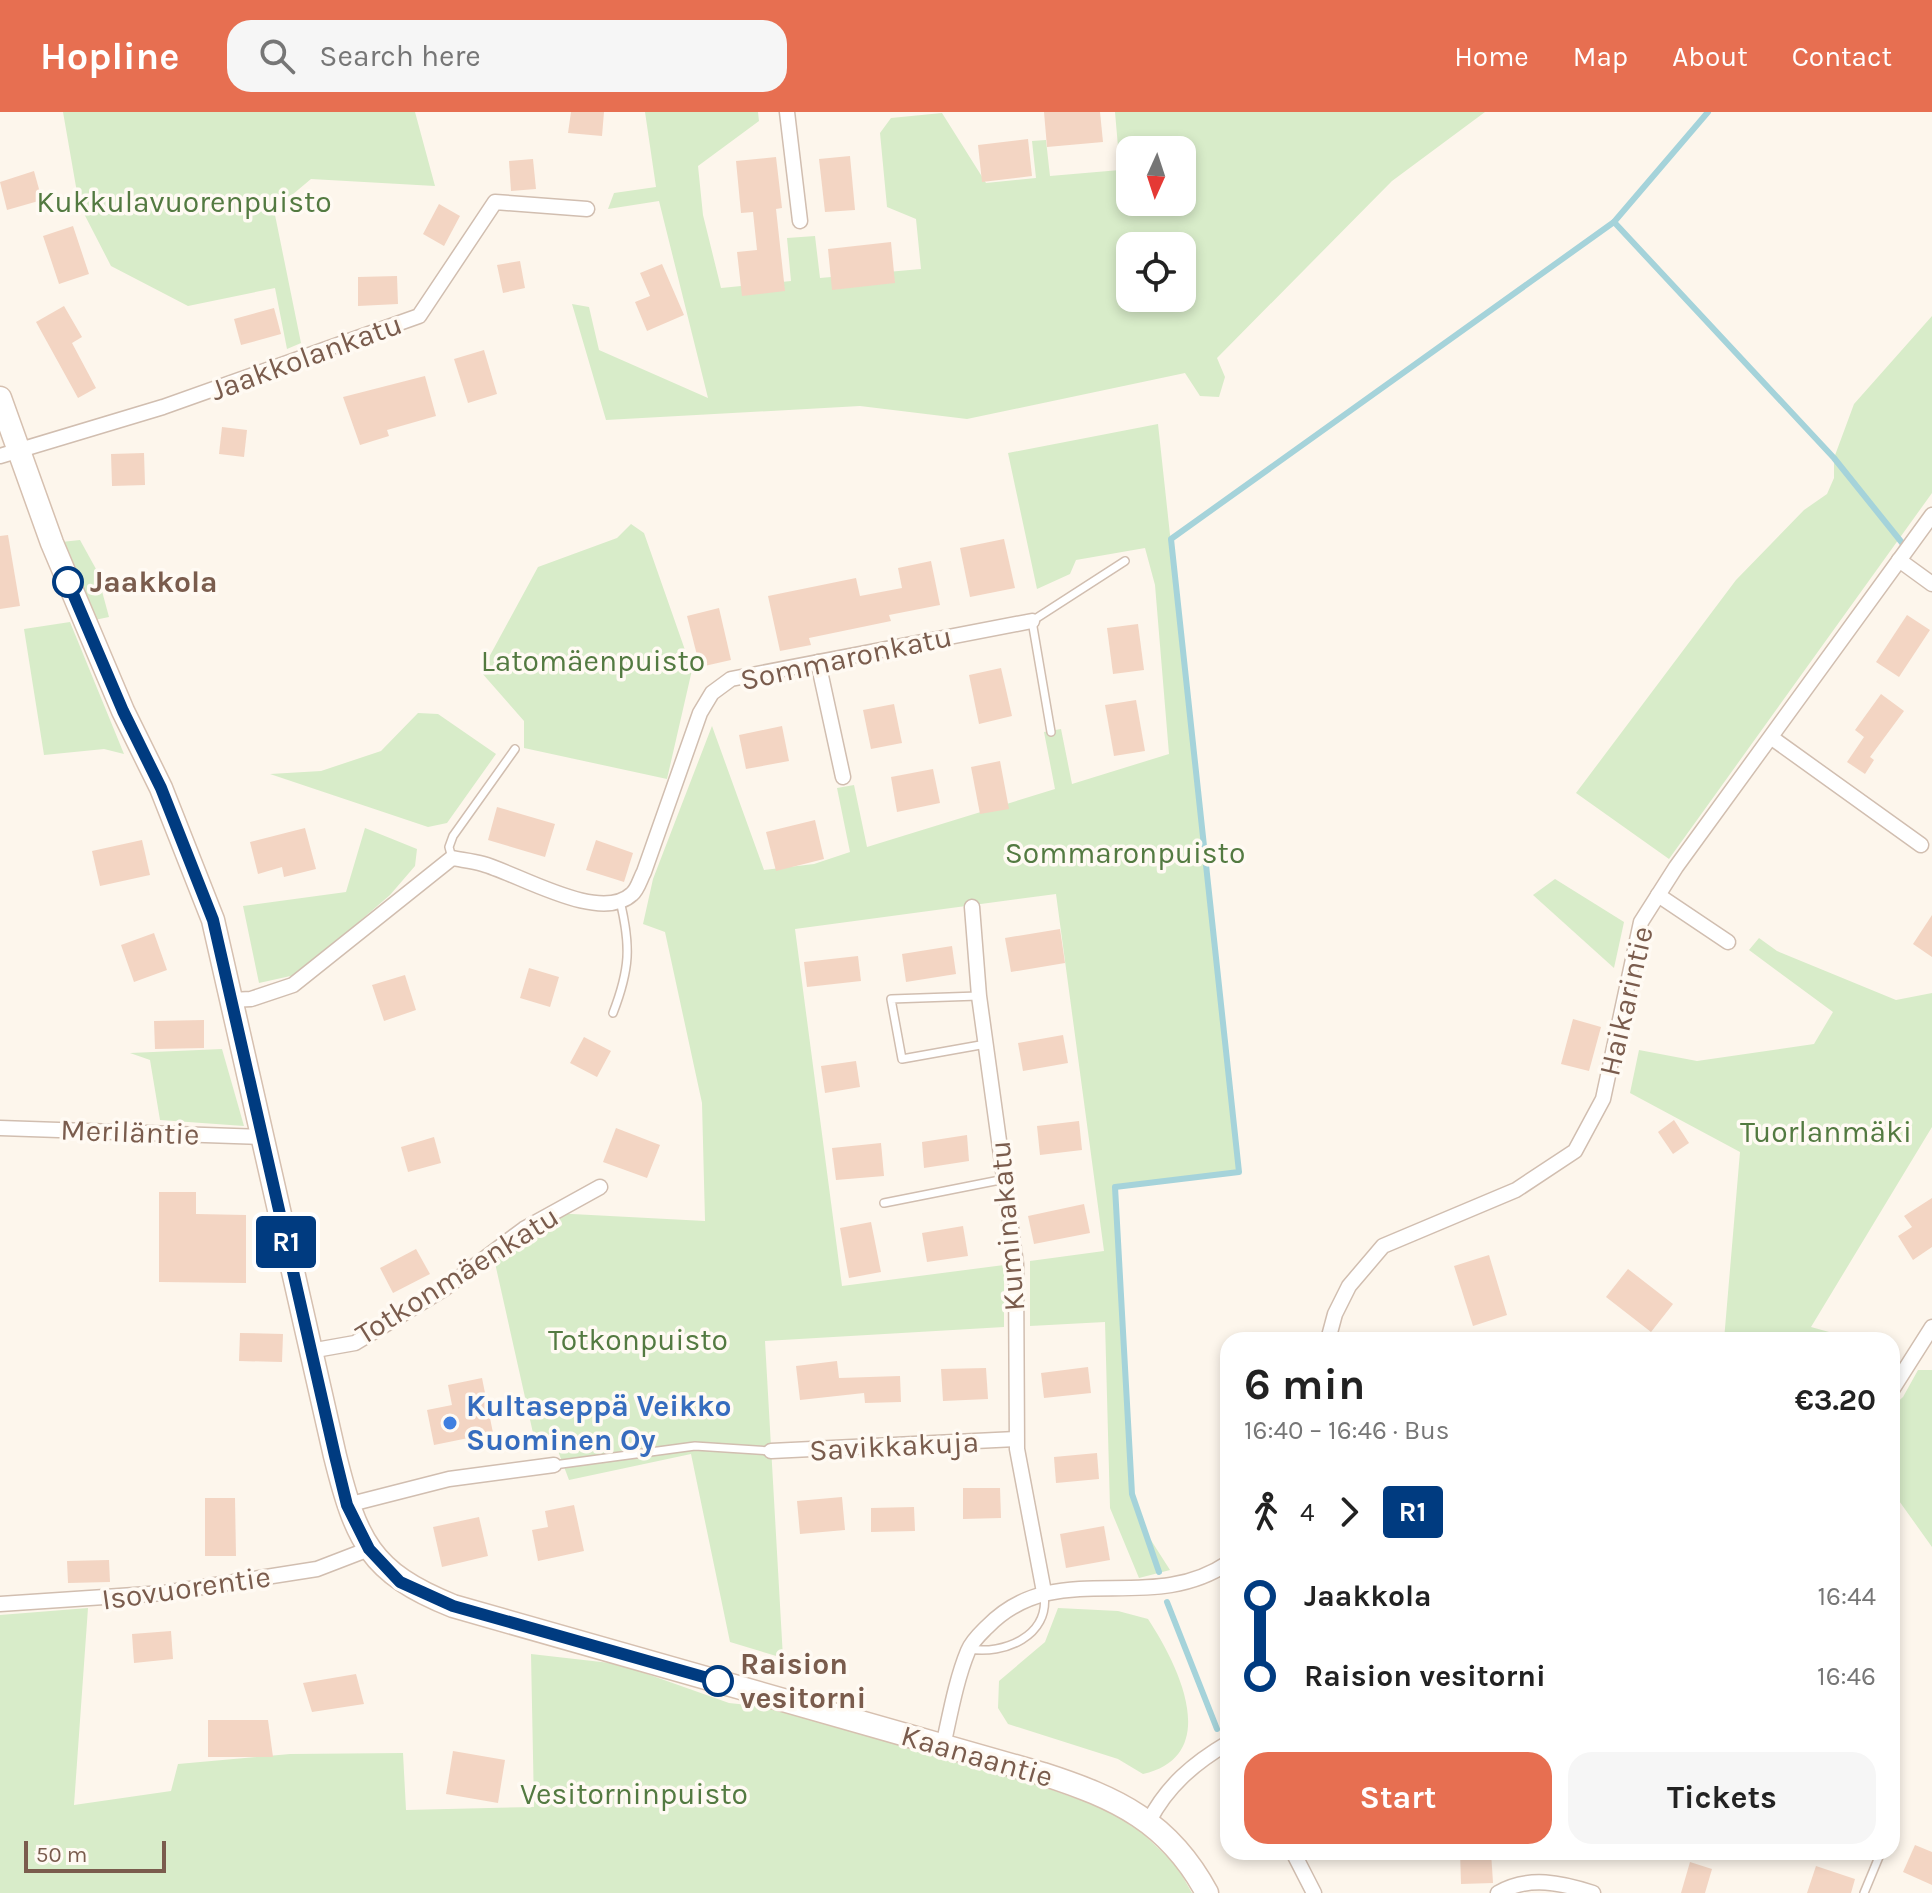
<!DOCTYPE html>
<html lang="en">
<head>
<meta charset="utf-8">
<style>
  :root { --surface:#fff; --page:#f6f6f6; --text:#222; --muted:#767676; --accent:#e76f51 }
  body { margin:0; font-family:Karla,sans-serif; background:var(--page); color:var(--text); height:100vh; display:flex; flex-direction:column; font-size:30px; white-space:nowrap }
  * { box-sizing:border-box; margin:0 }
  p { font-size:26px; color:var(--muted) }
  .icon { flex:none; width:44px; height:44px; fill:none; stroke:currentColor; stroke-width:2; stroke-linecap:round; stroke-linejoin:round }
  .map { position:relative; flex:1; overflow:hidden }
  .drawer { position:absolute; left:1220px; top:1220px; width:680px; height:528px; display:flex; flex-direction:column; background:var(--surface); border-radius:24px; box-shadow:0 4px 12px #0003 }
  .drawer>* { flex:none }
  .badge { padding:0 16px; border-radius:6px; font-size:28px; line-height:52px }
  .needle { width:52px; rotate:183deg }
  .controls { position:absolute; left:1116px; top:24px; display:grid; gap:16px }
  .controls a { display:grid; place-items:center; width:80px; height:80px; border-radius:16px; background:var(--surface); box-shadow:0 4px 12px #0003; font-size:40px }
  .scale { position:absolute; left:24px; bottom:20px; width:142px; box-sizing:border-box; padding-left:8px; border:4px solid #7a5c4d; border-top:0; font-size:22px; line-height:28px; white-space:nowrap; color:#7a5c4d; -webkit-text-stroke:6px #fffaf3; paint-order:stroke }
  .map>.badge { position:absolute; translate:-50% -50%; box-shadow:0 0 0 4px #fff }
  .legs { display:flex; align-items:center; gap:12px; height:88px; padding:0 24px; font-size:26px }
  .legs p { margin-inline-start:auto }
  .head { display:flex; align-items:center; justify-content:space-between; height:136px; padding:0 24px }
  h1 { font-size:44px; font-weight:700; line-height:60px }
  .primary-button { display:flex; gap:16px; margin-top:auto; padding:16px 24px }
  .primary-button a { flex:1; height:92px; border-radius:24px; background:var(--accent); color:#fff; font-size:32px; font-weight:700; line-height:92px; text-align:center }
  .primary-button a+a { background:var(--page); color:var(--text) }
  ul { padding:0 24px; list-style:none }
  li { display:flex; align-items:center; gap:28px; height:80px; font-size:30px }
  li i { display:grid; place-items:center; width:12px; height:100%; margin:0 10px; background:currentColor }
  li i::after { content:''; width:20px; height:20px; margin:-10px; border:6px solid; border-radius:50%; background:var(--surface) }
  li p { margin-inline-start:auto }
  li:first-child i { background:linear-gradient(#0000 50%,currentColor 0) }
  li:last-child i { background:linear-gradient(currentColor 50%,#0000 0) }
  header { display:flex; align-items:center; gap:48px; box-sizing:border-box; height:112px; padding:0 40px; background:var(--accent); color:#fff }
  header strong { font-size:38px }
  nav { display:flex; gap:44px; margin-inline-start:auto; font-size:28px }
  .search { width:560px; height:72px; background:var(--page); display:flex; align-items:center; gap:20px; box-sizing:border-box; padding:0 28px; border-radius:24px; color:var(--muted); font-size:30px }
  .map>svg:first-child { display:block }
</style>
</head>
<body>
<header>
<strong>Hopline</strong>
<div class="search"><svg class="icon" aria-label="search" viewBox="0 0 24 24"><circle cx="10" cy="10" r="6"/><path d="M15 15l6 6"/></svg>Search here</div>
<nav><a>Home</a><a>Map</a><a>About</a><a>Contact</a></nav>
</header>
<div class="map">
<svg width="1932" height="1781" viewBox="0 0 1932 1781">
  <rect width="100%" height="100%" fill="#fdf6ec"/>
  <!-- green -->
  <g fill="#d8ecc9" fill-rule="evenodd">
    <path d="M 63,0 L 415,0 L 435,74 L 311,67 L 274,98 L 301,231 L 287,237 L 275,176 L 188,194 L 111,154 L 79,92 Z"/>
    <path d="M 645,0 L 758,0 L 759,9 L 698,54 L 703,103 L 721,176 L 791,169 L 787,126 L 815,124 L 820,166 L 921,157 L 916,107 L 887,95 L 880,21 L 891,6 L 942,1 L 986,71 L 1036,66 L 1032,29 L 1046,28 L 1050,64 L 1120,58 L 1115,0 L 1485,0 L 1392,69 L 1217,246 L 1225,265 L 1219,285 L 1200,284 L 1185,261 L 967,307 L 860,294 L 606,308 L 572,192 L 589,195 L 599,238 L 708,286 L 659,89 L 608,97 L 614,81 L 656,75 ZM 1130,38 L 1182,38 L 1182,90 L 1130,90 ZM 1130,134 L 1182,134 L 1182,186 L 1130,186 Z"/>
    <path d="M 1932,204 L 1932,381 L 1669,747 L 1576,681 L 1736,468 L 1804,398 L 1827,382 L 1834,366 L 1834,346 L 1854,292 Z"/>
    <path d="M 1158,312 L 1239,1060 L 1115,1076 L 1132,1382 L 1140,1411 L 1170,1458 L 1139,1466 L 1110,1396 L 1105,1210 L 1030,1214 L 1030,1149 L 1104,1139 L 1056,782 L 795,817 L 842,1174 L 1004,1153 L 1004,1215 L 765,1229 L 783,1546 L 730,1530 L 691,1342 L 569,1368 L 558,1339 L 533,1321 L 495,1151 L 523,1122 L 553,1101 L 705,1109 L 702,991 L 665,820 L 643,812 L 653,767 L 712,614 L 764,758 L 814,752 L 850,740 L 837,676 L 854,673 L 867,735 L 1055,677 L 1044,620 L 1061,617 L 1072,672 L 1169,642 L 1155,473 L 1145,436 L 1076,448 L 1070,462 L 1037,477 L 1008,341 Z"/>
    <path d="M 631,412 L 644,421 L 692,558 L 667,667 L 524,636 L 524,609 L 481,560 L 538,455 L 617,426 Z"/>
    <path d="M 80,428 L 96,457 L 109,505 L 85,510 L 52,431 Z"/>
    <path d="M 70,510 L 124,642 L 104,637 L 44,643 L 24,517 Z"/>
    <path d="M 418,601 L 438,602 L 496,642 L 447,711 L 428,715 L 270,662 L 321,659 L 381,639 Z"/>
    <path d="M 365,716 L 417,737 L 415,754 L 390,783 L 332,833 L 295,863 L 259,871 L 243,794 L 346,780 Z"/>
    <path d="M 1555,767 L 1624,810 L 1614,856 L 1533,783 Z"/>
    <path d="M 1759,826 L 1777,839 L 1896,888 L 1932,881 L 1932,1015 L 1811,1215 L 1858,1228 L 1724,1228 L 1740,1040 L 1630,981 L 1639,938 L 1697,949 L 1814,932 L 1833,900 L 1749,838 Z"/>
    <path d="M 222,937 L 244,1014 L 160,1008 L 150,948 L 130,941 Z"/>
    <path d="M 1918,1258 L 1932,1258 L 1932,1435 L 1892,1379 L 1892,1295 L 1903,1285 Z"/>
    <path d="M 88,1496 L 74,1693 L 171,1679 L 178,1652 L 290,1642 L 403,1641 L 406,1698 L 534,1695 L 531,1542 L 619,1552 L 729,1591 L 767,1595 L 1038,1673 L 1106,1697 L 1138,1717 L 1176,1753 L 1192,1781 L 0,1781 L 0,1503 Z"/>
    <path d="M 1058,1496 L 1118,1499 L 1148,1507 C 1177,1551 1224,1643 1143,1662 L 1118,1647 L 1008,1612 L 998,1596 L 999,1569 L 1045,1530 Z"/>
  </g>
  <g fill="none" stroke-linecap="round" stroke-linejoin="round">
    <!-- stream -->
    <g stroke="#a5d3da" stroke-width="6">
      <path d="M 1614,110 L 1834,346 L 1907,437"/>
      <path d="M 1159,1460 L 1132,1382 L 1115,1075 L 1239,1060 L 1171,427 L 1614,110 L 1708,0"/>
      <path d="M 1167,1490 L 1217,1617"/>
    </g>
  </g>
  <!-- building -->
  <g fill="#f3d5c3">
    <path d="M 571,0 L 604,0 L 602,24 L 568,21 Z"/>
    <path d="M 1044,0 L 1100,0 L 1103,30 L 1047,35 Z"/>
    <path d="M 1028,27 L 1032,64 L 982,70 L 978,33 Z"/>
    <path d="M 850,44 L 855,98 L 825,100 L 819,47 Z"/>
    <path d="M 776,45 L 782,96 L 776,97 L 785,179 L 742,184 L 737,140 L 757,138 L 753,100 L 741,101 L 736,49 Z"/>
    <path d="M 533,47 L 536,77 L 511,79 L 509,49 Z"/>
    <path d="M 34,59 L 42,88 L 7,98 L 0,70 Z"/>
    <path d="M 439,92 L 460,104 L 444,134 L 423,122 Z"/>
    <path d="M 73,114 L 89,162 L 59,172 L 43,124 Z"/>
    <path d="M 891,130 L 895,171 L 832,178 L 828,137 Z"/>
    <path d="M 520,149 L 525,176 L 503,181 L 497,153 Z"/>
    <path d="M 662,152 L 684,203 L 647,219 L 635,190 L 650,184 L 640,161 Z"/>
    <path d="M 397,164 L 398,192 L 358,194 L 358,165 Z"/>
    <path d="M 64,194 L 82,225 L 72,231 L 96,276 L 78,286 L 36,210 Z"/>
    <path d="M 274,196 L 281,222 L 241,233 L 234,207 Z"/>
    <path d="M 484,238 L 497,282 L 468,291 L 454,247 Z"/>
    <path d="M 425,264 L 436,304 L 387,318 L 389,324 L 360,333 L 343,285 Z"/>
    <path d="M 222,315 L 247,318 L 244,345 L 219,342 Z"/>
    <path d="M 144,341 L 145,373 L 112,374 L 111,342 Z"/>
    <path d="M 8,423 L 20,494 L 0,497 L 0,424 Z"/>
    <path d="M 1004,427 L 1015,476 L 970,485 L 960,436 Z"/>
    <path d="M 931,449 L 940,493 L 889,503 L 891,509 L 809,526 L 811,533 L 780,539 L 768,484 L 856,466 L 860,484 L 902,476 L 898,456 Z"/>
    <path d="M 719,496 L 731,548 L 700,555 L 687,504 Z"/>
    <path d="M 1907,503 L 1930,518 L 1899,565 L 1876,550 Z"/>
    <path d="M 1138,512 L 1144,558 L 1113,562 L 1107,516 Z"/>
    <path d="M 1001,556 L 1012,604 L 979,612 L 969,563 Z"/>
    <path d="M 1881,582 L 1904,599 L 1870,645 L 1874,648 L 1865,662 L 1847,650 L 1864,625 L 1855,618 Z"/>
    <path d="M 1136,588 L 1145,639 L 1114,644 L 1105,593 Z"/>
    <path d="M 894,592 L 902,631 L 871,637 L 863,598 Z"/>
    <path d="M 782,614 L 789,649 L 746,657 L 739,623 Z"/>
    <path d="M 1000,649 L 1009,697 L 980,702 L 971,655 Z"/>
    <path d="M 933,657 L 940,691 L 897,700 L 891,665 Z"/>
    <path d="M 497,695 L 555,712 L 545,745 L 488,728 Z"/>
    <path d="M 815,708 L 824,747 L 776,759 L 766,720 Z"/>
    <path d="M 305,716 L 316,757 L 284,765 L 282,755 L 258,762 L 250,730 Z"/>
    <path d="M 142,728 L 150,763 L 100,774 L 92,739 Z"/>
    <path d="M 596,728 L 633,741 L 624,770 L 586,758 Z"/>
    <path d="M 1932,803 L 1932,845 L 1913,832 Z"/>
    <path d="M 1060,817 L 1065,851 L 1011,860 L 1005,826 Z"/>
    <path d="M 154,821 L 167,858 L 134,870 L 121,833 Z"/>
    <path d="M 952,834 L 956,862 L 906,870 L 902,842 Z"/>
    <path d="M 858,844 L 861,869 L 807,875 L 804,850 Z"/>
    <path d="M 529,856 L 559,865 L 550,895 L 520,886 Z"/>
    <path d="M 405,863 L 416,898 L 384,909 L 372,873 Z"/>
    <path d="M 1573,907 L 1601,915 L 1589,959 L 1561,952 Z"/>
    <path d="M 204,908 L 204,936 L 155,937 L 154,909 Z"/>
    <path d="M 1063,923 L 1068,951 L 1023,959 L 1018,931 Z"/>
    <path d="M 584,925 L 611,939 L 597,965 L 570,951 Z"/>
    <path d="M 856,949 L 860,975 L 825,981 L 821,954 Z"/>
    <path d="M 1674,1008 L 1689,1031 L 1673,1042 L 1658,1020 Z"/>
    <path d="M 1079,1009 L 1082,1038 L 1040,1043 L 1037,1014 Z"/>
    <path d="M 616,1016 L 660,1033 L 647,1066 L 603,1050 Z"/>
    <path d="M 967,1023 L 969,1049 L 924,1056 L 922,1030 Z"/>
    <path d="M 434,1025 L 441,1051 L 408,1060 L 401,1035 Z"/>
    <path d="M 881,1031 L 884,1064 L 836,1068 L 832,1036 Z"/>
    <path d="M 159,1080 L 196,1080 L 196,1102 L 246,1103 L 246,1171 L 159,1170 Z"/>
    <path d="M 1932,1086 L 1932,1135 L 1913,1148 L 1898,1124 L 1912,1115 L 1904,1104 Z"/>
    <path d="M 1084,1092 L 1090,1121 L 1034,1132 L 1028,1104 Z"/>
    <path d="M 871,1110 L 881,1160 L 849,1166 L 840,1116 Z"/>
    <path d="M 963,1114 L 968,1144 L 927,1150 L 922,1121 Z"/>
    <path d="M 416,1137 L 430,1162 L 393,1181 L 380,1156 Z"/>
    <path d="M 1489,1143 L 1507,1203 L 1473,1214 L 1454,1154 Z"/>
    <path d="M 1628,1157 L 1673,1192 L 1651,1220 L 1606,1185 Z"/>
    <path d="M 240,1221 L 283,1222 L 282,1250 L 239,1249 Z"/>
    <path d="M 837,1249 L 839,1266 L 900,1264 L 901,1290 L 865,1291 L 864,1281 L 800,1288 L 796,1254 Z"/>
    <path d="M 1088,1255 L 1091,1281 L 1044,1286 L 1041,1261 Z"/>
    <path d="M 986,1256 L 988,1287 L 943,1289 L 941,1257 Z"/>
    <path d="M 482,1266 L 493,1321 L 434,1333 L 427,1298 L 452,1293 L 448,1273 Z"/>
    <path d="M 1097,1341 L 1099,1367 L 1056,1371 L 1054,1345 Z"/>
    <path d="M 963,1376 L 1000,1376 L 1001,1406 L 963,1407 Z"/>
    <path d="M 842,1385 L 845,1418 L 800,1422 L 797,1389 Z"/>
    <path d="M 205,1386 L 235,1386 L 236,1444 L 205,1444 Z"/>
    <path d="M 574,1393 L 584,1439 L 538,1449 L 532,1418 L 548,1415 L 545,1399 Z"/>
    <path d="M 914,1395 L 915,1419 L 871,1420 L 871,1396 Z"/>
    <path d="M 479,1405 L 488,1444 L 442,1455 L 433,1415 Z"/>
    <path d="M 1104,1414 L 1110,1448 L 1066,1456 L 1060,1422 Z"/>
    <path d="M 109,1448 L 110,1470 L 68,1471 L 67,1449 Z"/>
    <path d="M 171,1519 L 173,1547 L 134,1551 L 132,1522 Z"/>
    <path d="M 356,1562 L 364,1592 L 312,1600 L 303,1571 Z"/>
    <path d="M 208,1608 L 268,1608 L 273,1645 L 208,1645 Z"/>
    <path d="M 453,1639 L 505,1648 L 498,1691 L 446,1682 Z"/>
    <path d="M 1915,1733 L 1932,1740 L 1932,1773 L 1903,1760 Z"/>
    <path d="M 1460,1740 L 1491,1740 L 1493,1771 L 1461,1772 Z"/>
    <path d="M 1690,1750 L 1712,1757 L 1705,1781 L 1681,1781 Z"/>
    <path d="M 1816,1754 L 1855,1767 L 1851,1781 L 1807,1781 Z"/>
  </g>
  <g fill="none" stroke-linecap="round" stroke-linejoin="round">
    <!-- lane casing -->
    <g stroke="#d1beb0" stroke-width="10">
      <g id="lane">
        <path d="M 1051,620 L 1032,509 L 1125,449"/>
        <path d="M 452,746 L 449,735 L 453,724 L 515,637"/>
        <path d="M 978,884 L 891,887 L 902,947 L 986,932"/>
        <path d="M 613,901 C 630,857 631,834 620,789"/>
        <path d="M 884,1091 L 1005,1067"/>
        <path d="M 554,1353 L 695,1334 L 771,1339"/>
        <path d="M 969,1537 C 1004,1543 1050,1524 1044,1482"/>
        <path d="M 1892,1714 L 1895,1706"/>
        <path d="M 1864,1781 L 1881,1740"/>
      </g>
    </g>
    <!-- street casing -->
    <g stroke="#d1beb0" stroke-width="17">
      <g id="street">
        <path d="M 787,0 L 800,109"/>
        <path d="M 0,344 L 163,295 L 419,204 L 495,90 L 587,97"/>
        <path d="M 1899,448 L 1932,472"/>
        <path d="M 818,550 L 843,665"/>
        <path d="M 1772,626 L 1921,733"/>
        <path d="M 1658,783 L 1728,830"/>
        <path d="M 972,795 L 979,884 L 1016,1152 L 1017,1337 L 1044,1480"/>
        <path d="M 231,888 L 251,887 L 293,873 L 452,746 C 462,748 473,749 483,752 C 519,762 600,812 632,782 C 638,777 640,767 644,760 L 700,601 L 712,581 L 731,567 L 1032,509"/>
        <path d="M 0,1016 L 260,1025"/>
        <path d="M 1328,1228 L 1335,1202 L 1349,1174 L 1383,1134 L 1516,1078 L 1575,1039 L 1603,987 L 1641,810 L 1676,755 L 1932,403"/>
        <path d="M 310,1239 L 355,1231 L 444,1177 L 524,1117 L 600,1075"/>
        <path d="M 1892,1278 L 1932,1215"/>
        <path d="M 771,1339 L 1016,1327"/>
        <path d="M 347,1393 L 449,1367 L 554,1353"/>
        <path d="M 0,1492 L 164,1481 L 317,1457 L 369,1437"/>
        <path d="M 943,1634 C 950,1603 956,1568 968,1539 C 972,1529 980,1522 987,1515 C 1057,1443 1148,1505 1228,1451"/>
        <path d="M 1149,1709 C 1167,1674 1194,1651 1228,1631"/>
        <path d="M 1293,1740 L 1314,1781"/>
        <path d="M 1498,1781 C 1529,1763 1562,1771 1593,1781"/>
      </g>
    </g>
    <!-- secondary casing -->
    <g stroke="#d6c0b0" stroke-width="25">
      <path id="secondary" d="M 0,286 L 52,431 L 123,599 L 161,676 L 213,808 L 335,1344 C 356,1428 370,1461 453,1494 L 1043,1662 C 1117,1686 1169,1710 1207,1781"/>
    </g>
    <!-- lane -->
    <use href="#lane" stroke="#fff" stroke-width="7"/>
    <!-- street -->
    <use href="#street" stroke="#fff" stroke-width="14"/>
    <!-- secondary -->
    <use href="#secondary" stroke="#fff" stroke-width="22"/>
  </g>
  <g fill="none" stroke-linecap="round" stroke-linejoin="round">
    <!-- line-1 casing -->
    <g stroke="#fff" stroke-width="18">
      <path id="line-1" d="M 68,470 L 123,599 L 161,676 L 213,808 L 335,1344 L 347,1393 L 369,1437 L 400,1470 L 453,1494 L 718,1569"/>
    </g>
    <!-- line-1 -->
    <use href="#line-1" stroke="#003b80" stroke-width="12"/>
  </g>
  <!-- markers -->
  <g fill="#fff" stroke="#003b80" stroke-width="4">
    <circle cx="68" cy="470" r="14"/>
    <circle cx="718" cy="1569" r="14"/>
  </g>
  <circle fill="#3f7fe0" stroke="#fffaf3" stroke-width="3" cx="450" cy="1311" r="8"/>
  <g text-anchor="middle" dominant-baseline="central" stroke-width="7" stroke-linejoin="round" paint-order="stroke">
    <!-- park labels -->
    <g font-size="30" fill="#537a41" stroke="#fffaf3">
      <text x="184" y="90">Kukkulavuorenpuisto</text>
      <text x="593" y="549">Latomäenpuisto</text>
      <text x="1125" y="741">Sommaronpuisto</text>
      <text x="1826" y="1020">Tuorlanmäki</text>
      <text x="638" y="1228">Totkonpuisto</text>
      <text x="634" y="1682">Vesitorninpuisto</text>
    </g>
    <!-- street labels -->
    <g font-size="30" fill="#7a5c4d" stroke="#fffaf3">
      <text transform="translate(306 245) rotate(-20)">Jaakkolankatu</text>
      <text transform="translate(846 546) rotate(-12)">Sommaronkatu</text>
      <text transform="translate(1626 889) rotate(-77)">Haikarintie</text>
      <text transform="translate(130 1020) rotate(2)">Meriläntie</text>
      <text transform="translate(1007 1114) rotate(-95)">Kuminakatu</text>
      <text transform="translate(457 1163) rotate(-32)">Totkonmäenkatu</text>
      <text transform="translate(894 1334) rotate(-3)">Savikkakuja</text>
      <text transform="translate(186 1476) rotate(-8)">Isovuorentie</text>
      <text transform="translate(977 1644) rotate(16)">Kaanaantie</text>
    </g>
    <!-- stop labels -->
    <g font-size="30" font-weight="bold" fill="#7a5c4d" stroke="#fffaf3" text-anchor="start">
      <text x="90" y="470">Jaakkola</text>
      <text x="740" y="1552">Raision<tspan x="740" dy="34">vesitorni</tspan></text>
    </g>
    <!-- shop labels -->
    <g font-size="30" font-weight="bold" fill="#366cbe" stroke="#fffaf3" text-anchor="start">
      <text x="466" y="1294">Kultaseppä Veikko<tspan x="466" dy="34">Suominen Oy</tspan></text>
    </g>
  </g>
</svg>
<div class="controls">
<a><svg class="needle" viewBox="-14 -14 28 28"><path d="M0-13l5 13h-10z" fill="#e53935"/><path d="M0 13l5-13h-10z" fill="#767676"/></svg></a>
<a><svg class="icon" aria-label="locate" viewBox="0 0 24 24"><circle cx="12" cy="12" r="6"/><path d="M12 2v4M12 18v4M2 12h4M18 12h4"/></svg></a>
</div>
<div class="scale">50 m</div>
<b class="badge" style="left:286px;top:1130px;background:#003b80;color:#fff">R1</b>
<section class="drawer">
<div class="head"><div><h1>6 min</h1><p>16:40 – 16:46 · Bus</p></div><b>€3.20</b></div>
<div class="legs"><svg class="icon" aria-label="walk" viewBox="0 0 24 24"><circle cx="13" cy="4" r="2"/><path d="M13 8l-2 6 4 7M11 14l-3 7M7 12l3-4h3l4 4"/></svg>4<svg class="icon" aria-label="forward" viewBox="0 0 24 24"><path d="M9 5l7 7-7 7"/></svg><b class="badge" style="background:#003b80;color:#fff">R1</b></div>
<ul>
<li><i style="color:#003b80"></i><b>Jaakkola</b><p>16:44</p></li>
<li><i style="color:#003b80"></i><b>Raision vesitorni</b><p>16:46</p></li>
</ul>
<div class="primary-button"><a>Start</a><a>Tickets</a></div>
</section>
</div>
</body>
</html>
